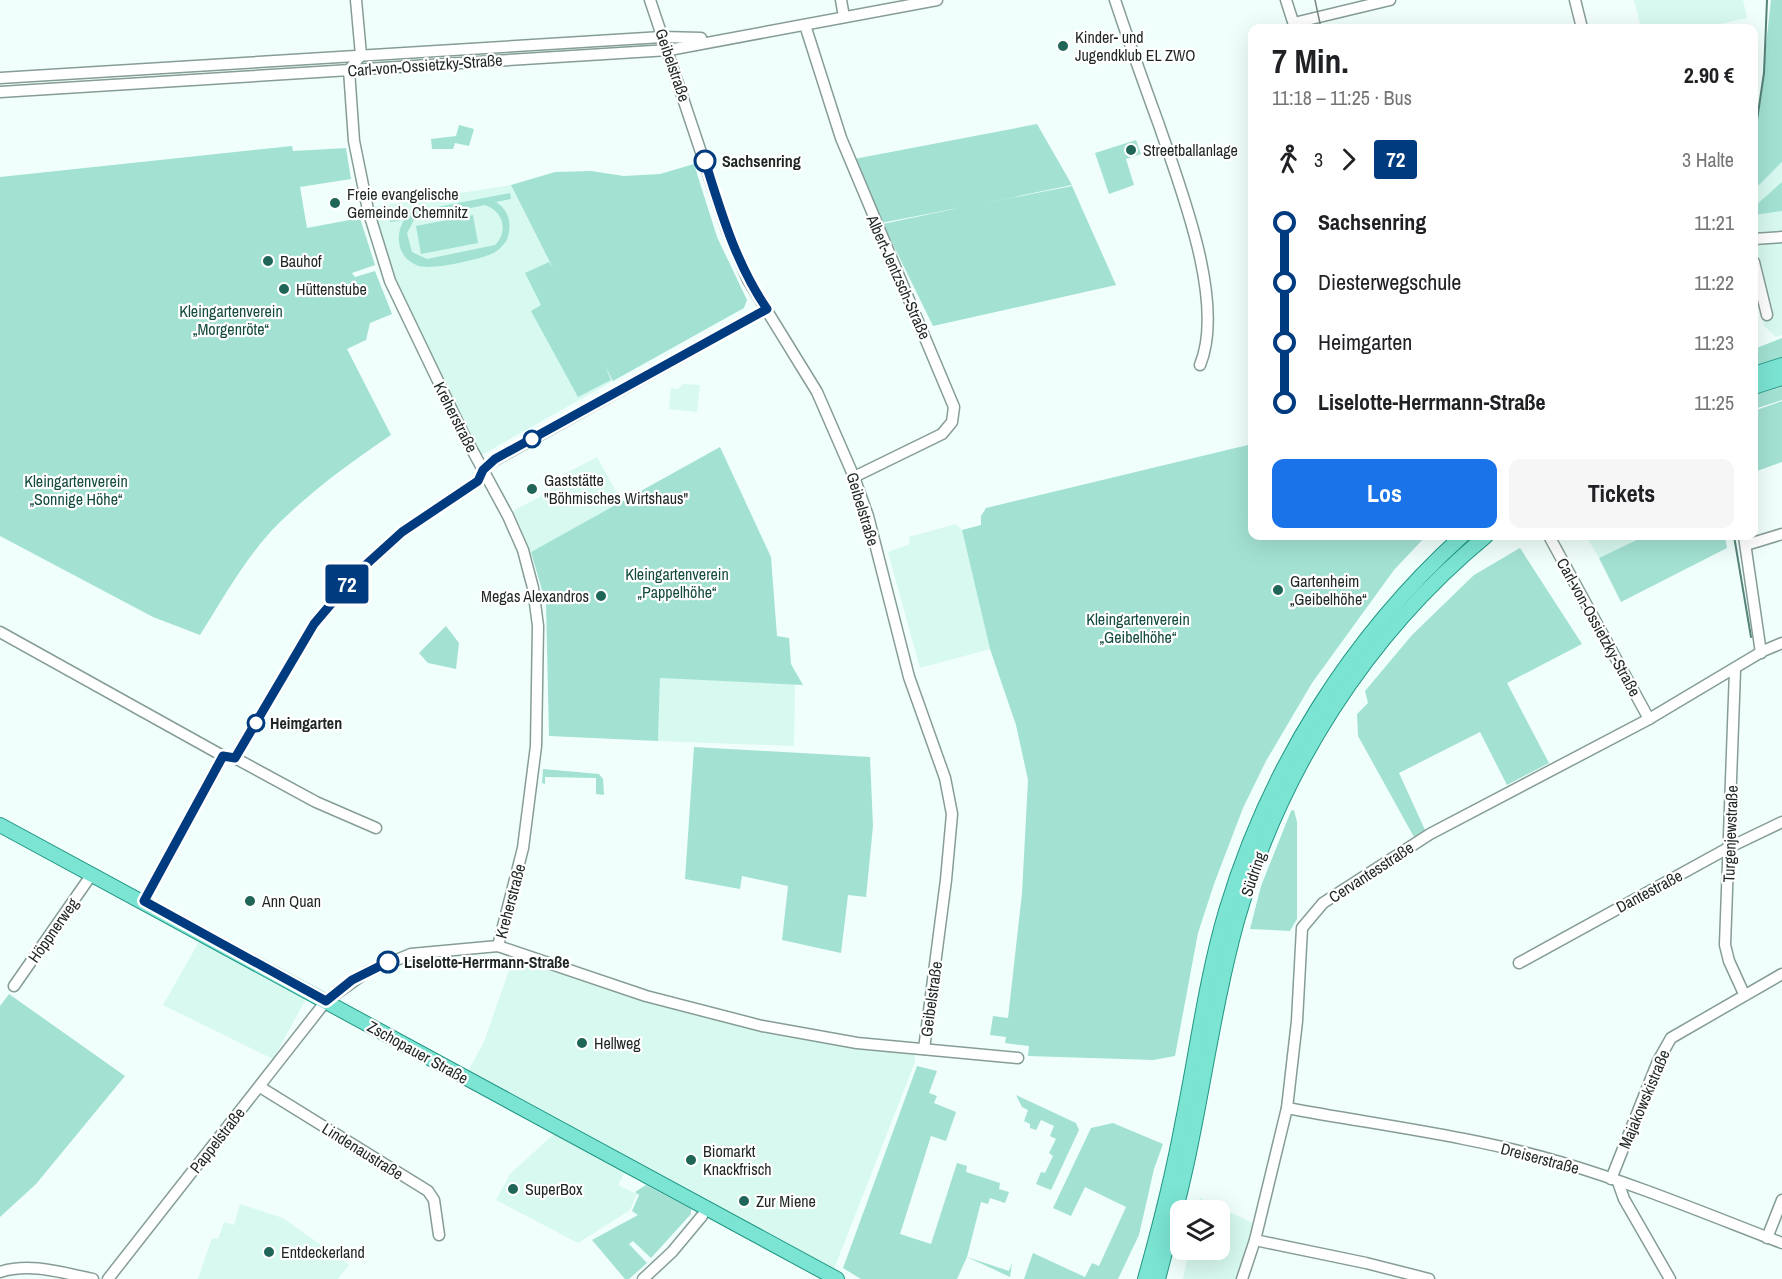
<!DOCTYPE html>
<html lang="de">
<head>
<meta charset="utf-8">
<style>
  :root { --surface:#fff; --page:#f6f6f6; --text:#202124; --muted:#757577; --accent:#1a73e8 }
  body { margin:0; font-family:"Archivo Narrow",sans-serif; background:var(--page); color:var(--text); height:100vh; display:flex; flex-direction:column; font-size:22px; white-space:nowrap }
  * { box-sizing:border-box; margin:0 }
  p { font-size:20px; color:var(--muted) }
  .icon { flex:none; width:33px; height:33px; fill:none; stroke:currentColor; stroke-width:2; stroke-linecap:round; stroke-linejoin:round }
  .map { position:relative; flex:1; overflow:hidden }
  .panel { position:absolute; left:1248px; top:24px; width:510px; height:516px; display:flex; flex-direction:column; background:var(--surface); border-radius:12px; box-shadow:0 6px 24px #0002 }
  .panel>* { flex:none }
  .badge { padding:0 12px; border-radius:4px; font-size:21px; line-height:39px }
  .fabs { position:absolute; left:1170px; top:1200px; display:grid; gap:12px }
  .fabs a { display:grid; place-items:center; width:60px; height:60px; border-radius:12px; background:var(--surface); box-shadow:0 6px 24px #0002; font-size:30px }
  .map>.badge { position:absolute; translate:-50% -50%; box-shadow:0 0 0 3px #fff }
  .legs { display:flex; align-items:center; gap:9px; height:66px; padding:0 24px; font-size:20px }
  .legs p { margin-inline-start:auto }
  .headline { display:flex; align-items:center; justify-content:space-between; height:102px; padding:0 24px }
  h1 { font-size:33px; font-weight:800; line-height:45px }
  .cta { display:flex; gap:12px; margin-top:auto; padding:12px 24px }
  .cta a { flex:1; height:69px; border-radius:12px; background:var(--accent); color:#fff; font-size:24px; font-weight:800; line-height:69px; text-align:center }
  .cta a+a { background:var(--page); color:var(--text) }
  ul { padding:0 24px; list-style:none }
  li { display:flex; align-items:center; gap:21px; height:60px; font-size:22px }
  li i { display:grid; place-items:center; width:9px; height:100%; margin:0 8px; background:currentColor }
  li i::after { content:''; width:15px; height:15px; margin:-8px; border:4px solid; border-radius:50%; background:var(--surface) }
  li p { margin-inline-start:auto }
  li:first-child i { background:linear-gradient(#0000 50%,currentColor 0) }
  li:last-child i { background:linear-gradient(currentColor 50%,#0000 0) }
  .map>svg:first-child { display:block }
</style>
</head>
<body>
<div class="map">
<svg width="1782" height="1279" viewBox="0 0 1782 1279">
  <rect width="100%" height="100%" fill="#f0fffb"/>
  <!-- built -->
  <g fill="#d7f9f0">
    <path d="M 1634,0 L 1743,0 L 1747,18 L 1701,28 L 1641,28 Z"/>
    <path d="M 1782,162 L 1782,335 L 1776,337 L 1764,326 L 1754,283 L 1754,190 Z"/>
    <path d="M 511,185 L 613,381 L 478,457 L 391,280 L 371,207 Z"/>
    <path d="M 683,384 L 700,385 L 697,412 L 669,409 L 671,388 L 678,389 Z"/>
    <path d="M 597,457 L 622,503 L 531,552 L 513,511 L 549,492 L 559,477 Z"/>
    <path d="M 956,524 L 962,530 L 990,649 L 920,668 L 888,552 L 910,544 L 909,537 Z"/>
    <path d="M 1586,536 L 1645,536 L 1599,558 Z"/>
    <path d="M 660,678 L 795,684 L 794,746 L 658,741 Z"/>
    <path d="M 200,940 L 306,999 L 273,1059 L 163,1005 Z"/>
    <path d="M 514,956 L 699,1015 L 766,1031 L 915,1052 L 915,1062 L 834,1269 L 466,1075 L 484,1042 Z"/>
    <path d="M 556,1132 L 626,1170 L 618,1185 L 637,1194 L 630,1210 L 578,1243 L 496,1200 L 510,1174 Z"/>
    <path d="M 1200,1198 L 1261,1227 L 1243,1279 L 1183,1279 L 1189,1250 L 1220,1250 L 1220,1210 L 1198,1210 Z"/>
    <path d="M 240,1204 L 283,1218 L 349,1265 L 338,1279 L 198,1279 L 212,1238 L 218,1239 L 224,1222 L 234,1225 Z"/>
  </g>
  <!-- green -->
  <g fill="#a3e2d3" fill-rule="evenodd">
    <path d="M 1771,0 L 1782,0 L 1782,162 L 1754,190 L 1754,152 Z"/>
    <path d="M 1037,124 L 1072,185 L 990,202 L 1072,186 L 1116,285 L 933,326 L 883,224 L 963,207 L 881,223 L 854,159 Z"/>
    <path d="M 459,125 L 474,129 L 469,146 L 455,143 L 453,149 L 432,149 L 431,139 L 456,136 Z"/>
    <path d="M 1136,140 L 1141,154 L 1126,159 L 1134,185 L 1109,194 L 1095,153 Z"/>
    <path d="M 292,146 L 293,151 L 346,148 L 351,179 L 300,187 L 307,228 L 360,218 L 375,265 L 352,273 L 355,277 L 375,271 L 392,314 L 370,323 L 366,340 L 347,349 L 391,435 C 351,462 314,489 279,523 C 247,555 224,597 200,635 L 153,617 L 0,536 L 0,177 Z"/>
    <path d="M 694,164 L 717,237 L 747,300 L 744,308 L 613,381 L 605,366 L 611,380 L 578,397 L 531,311 L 541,305 L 525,273 L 549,262 L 553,268 L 511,185 L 555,172 L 591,171 L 624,176 L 660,174 Z"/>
    <path d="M 1782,182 L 1782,211 L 1754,215 L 1754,207 Z"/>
    <path d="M 510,193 L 511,199 L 496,202 C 510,211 512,225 507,240 C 502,247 497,252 489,255 C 475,260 433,270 419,266 C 398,259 394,237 404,220 L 390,222 L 390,216 ZM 485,205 C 503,211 509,231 495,245 L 427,259 L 412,252 L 407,233 L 414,220 Z"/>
    <path d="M 473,215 L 478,243 L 421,254 L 416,226 Z"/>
    <path d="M 1782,338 L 1782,360 L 1754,368 L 1754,349 Z"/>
    <path d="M 1782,387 L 1782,400 L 1754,409 L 1754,395 Z"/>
    <path d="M 1782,401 L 1782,462 L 1754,472 L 1754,411 Z"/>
    <path d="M 1252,444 L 1252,536 L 1426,536 L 1394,570 L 1312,683 L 1266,761 L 1243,808 L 1214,884 L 1198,933 L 1175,1056 L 1153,1060 L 1028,1056 L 1029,1046 L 1005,1043 L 1006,1037 L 990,1035 L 993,1016 L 1008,1018 L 1022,893 L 1028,780 L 1016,725 L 990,649 L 962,530 L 981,525 L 981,516 L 986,508 Z"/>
    <path d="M 720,447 L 771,557 L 777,636 L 789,638 L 791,664 L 803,685 L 660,678 L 658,741 L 549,736 L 546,604 L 531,552 Z"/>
    <path d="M 1645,536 L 1725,536 L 1727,548 L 1621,602 L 1599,558 Z"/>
    <path d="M 1520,548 L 1582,644 L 1507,683 L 1549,763 L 1507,785 L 1480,732 L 1399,773 L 1425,830 L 1414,837 L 1358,736 L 1357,714 L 1368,703 L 1365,691 L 1412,635 L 1474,575 Z"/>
    <path d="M 446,626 L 459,643 L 456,669 L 428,663 L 419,653 Z"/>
    <path d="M 694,747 L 870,757 L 873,826 L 866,897 L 848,895 L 841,953 L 782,940 L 788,886 L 742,876 L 740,889 L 685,879 Z"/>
    <path d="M 543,769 L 599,774 L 603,779 L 604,795 L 596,794 L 596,778 L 545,777 L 545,784 L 542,783 Z"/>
    <path d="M 1294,810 L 1297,822 L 1297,919 L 1290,931 L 1250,929 L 1261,886 L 1291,811 Z"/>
    <path d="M 9,994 L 125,1076 L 36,1184 L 0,1217 L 0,1006 Z"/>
    <path d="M 917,1066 L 937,1071 L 929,1093 L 937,1096 L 934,1103 L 956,1112 L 946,1141 L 931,1136 L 900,1234 L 931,1244 L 957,1163 L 967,1166 L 966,1172 L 1000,1183 L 999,1189 L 1009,1192 L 1005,1203 L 990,1198 L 988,1204 L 981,1202 L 967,1257 L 1009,1271 L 1012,1263 L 1010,1277 L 967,1257 L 957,1279 L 861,1279 L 843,1268 Z"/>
    <path d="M 1016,1095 L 1076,1123 L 1079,1130 L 1051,1190 L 1036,1184 L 1041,1172 L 1045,1173 L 1053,1156 L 1049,1153 L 1056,1139 L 1050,1136 L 1054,1126 L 1041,1120 L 1036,1130 L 1030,1128 L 1030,1124 L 1024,1121 L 1028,1110 L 1022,1107 Z"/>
    <path d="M 1113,1123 L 1163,1144 L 1154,1169 L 1139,1235 L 1118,1279 L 1024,1279 L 1033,1253 L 1085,1277 L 1092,1263 L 1099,1266 L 1126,1207 L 1085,1187 L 1071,1216 L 1053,1208 L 1091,1128 Z"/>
    <path d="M 646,1185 L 691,1209 L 691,1214 L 651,1258 L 633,1241 L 629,1244 L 647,1263 L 629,1279 L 625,1279 L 592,1240 L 638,1215 L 632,1211 L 639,1195 L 635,1192 Z"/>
  </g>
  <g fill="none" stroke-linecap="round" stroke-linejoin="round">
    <!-- stream -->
    <g stroke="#558379" stroke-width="2">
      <path d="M 1754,140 L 1764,73 L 1767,0"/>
      <path d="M 1734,536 L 1751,637"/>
    </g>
    <!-- minor casing -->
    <g stroke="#869d97" stroke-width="13">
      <g id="minor">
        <path d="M 356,0 L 361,55 L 349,70 L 354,141 L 368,210 L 390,281 L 463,433 L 508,516 L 523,550 L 533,588 L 538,626 L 536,746 L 523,848 L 498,946"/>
        <path d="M 650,0 L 727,230 L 748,280 L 817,392 L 854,477 L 868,516 L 909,677 L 945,778 L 952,814 L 946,880 L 924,1049"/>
        <path d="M 841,0 L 844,17"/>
        <path d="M 1115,0 C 1129,42 1144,84 1159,125 C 1180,187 1226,302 1200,365"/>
        <path d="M 1286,0 L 1295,28"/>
        <path d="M 1575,0 L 1582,28"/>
        <path d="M 1294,23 L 1390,0"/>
        <path d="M 805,25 L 841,138 L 954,407 L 952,422 L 942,434 L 854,477"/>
        <path d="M 0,78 L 662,37 L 701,38"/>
        <path d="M 0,92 L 669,50 L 937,0"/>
        <path d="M 1754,239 L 1782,237"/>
        <path d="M 1754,262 L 1767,315"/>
        <path d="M 1549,536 L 1649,719"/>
        <path d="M 1744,536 L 1761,653"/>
        <path d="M 1746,545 L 1782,534"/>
        <path d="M 0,632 L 223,756 L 235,758 L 316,802 L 376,828"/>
        <path d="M 1735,670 L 1725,945 L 1729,961 L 1744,994"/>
        <path d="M 235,758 L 314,624 L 359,571 L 402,532 L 478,481 L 483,470 L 495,460 L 767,309"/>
        <path d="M 144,901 L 223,756"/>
        <path d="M 1519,963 L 1730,847 L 1782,822"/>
        <path d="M 14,986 L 92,874"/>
        <path d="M 260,1087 L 428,1191 L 434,1200 L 439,1235"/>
        <path d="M 1287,1108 C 1378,1125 1471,1136 1560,1162 C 1635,1184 1709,1215 1782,1243"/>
        <path d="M 1611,1179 L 1658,1061 L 1671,1038 L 1782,974"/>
        <path d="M 1618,1182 L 1624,1199 L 1670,1279"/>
        <path d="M 1767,1238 L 1782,1200"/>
        <path d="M 1255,1240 L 1366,1263 L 1429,1279"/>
        <path d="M 0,1272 C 30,1262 63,1273 93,1279"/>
        <path d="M 108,1279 L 326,1001 L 367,972 L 411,954 L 498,946 L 646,996 L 762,1026 L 857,1043 L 1018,1058"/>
        <path d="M 643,1279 L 672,1252 L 702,1216"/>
        <path d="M 1242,1279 L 1255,1240 L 1287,1108 L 1297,1021 L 1302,928 L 1323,903 L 1430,834 L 1649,719 L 1763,651 L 1782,643"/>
      </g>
    </g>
    <!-- major casing -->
    <g stroke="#219683" stroke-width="16">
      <g id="major">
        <path d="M 1754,374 L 1782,365"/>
        <path d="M 1754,387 L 1782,378"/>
        <path d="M 0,825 L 837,1279"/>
        <path d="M 1145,1279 C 1160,1226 1173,1174 1183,1120 C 1197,1051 1206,979 1226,911 C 1269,767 1351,637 1462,536"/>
        <path d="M 1158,1279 C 1170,1234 1182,1189 1191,1143 C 1206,1069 1217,994 1237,921 C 1280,771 1366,635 1486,536"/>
      </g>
    </g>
    <!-- minor -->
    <use href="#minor" stroke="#fff" stroke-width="10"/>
    <!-- major -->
    <use href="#major" stroke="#7be4d3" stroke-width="14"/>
    <!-- tram -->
    <path stroke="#7a8683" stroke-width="1.5" d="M 1315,0 L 1321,28"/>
  </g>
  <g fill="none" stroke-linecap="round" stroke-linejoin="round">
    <!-- line-1 casing -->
    <g stroke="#fff" stroke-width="14">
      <path id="line-1" d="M 388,962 L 352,980 L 326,1001 L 144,901 L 223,756 L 235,758 L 314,624 L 359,571 L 402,532 L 478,481 L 483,470 L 495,459 L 767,309 C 736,264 721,212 705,161"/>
    </g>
    <!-- line-1 -->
    <use href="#line-1" stroke="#003b80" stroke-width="9"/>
  </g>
  <!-- markers -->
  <g fill="#1f6558" stroke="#fff" stroke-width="2">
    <circle cx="1063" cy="46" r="6"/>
    <circle cx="1131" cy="150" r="6"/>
    <circle cx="335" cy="203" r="6"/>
    <circle cx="268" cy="261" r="6"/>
    <circle cx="284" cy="289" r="6"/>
    <circle cx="532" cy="489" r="6"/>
    <circle cx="1278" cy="590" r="6"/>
    <circle cx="601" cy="596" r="6"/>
    <circle cx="250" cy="901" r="6"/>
    <circle cx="582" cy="1043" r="6"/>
    <circle cx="691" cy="1160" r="6"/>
    <circle cx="513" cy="1189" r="6"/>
    <circle cx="744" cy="1201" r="6"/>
    <circle cx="269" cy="1252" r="6"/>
  </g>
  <g fill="#fff" stroke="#003b80" stroke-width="3">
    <circle cx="705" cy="161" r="10"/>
    <circle cx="532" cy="439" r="8"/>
    <circle cx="256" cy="723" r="8"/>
    <circle cx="388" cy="962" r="10"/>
  </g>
  <g text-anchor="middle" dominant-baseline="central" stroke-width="4.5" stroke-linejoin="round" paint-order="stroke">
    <!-- poi labels -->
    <g font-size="16" fill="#1e2725" stroke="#fff" text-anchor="start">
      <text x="1075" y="37">Kinder- und<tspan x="1075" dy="18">Jugendklub EL ZWO</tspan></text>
      <text x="1143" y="150">Streetballanlage</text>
      <text x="347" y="194">Freie evangelische<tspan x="347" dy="18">Gemeinde Chemnitz</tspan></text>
      <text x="280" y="261">Bauhof</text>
      <text x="296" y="289">Hüttenstube</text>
      <text x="544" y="480">Gaststätte<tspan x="544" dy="18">"Böhmisches Wirtshaus"</tspan></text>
      <text x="1290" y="581">Gartenheim<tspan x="1290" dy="18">„Geibelhöhe“</tspan></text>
      <text x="589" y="596" text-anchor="end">Megas Alexandros</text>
      <text x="262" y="901">Ann Quan</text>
      <text x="594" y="1043">Hellweg</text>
      <text x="703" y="1151">Biomarkt<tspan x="703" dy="18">Knackfrisch</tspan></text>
      <text x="525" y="1189">SuperBox</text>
      <text x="756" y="1201">Zur Miene</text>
      <text x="281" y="1252">Entdeckerland</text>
    </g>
    <!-- street labels -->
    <g font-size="16" fill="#1e2725" stroke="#fff">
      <text transform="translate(425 65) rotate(-4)">Carl-von-Ossietzky-Straße</text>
      <text transform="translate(673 65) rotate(71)">Geibelstraße</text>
      <text transform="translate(899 277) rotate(66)">Albert-Jentzsch-Straße</text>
      <text transform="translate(456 417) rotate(63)">Kreherstraße</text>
      <text transform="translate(863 509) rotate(73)">Geibelstraße</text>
      <text transform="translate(1599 627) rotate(61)">Carl-von-Ossietzky-Straße</text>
      <text transform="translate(1730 834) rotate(-88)">Turgenjewstraße</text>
      <text transform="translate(1371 872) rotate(-33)">Cervantesstraße</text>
      <text transform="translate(1253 874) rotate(-71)">Südring</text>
      <text transform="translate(1649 891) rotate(-28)">Dantestraße</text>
      <text transform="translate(510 901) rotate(-75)">Kreherstraße</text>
      <text transform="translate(53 930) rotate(-55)">Höppnerweg</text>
      <text transform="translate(931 999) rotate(-82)">Geibelstraße</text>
      <text transform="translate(418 1052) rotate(29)">Zschopauer Straße</text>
      <text transform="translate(1644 1099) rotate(-67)">Majakowskistraße</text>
      <text transform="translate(217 1140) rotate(-52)">Pappelstraße</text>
      <text transform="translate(363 1151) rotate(32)">Lindenaustraße</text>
      <text transform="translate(1540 1158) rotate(15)">Dreiserstraße</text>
    </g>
    <!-- stop labels -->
    <g font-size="16" font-weight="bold" fill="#1e2725" stroke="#fff" text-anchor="start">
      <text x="722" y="161">Sachsenring</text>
      <text x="270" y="723">Heimgarten</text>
      <text x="404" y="962">Liselotte-Herrmann-Straße</text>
    </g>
    <!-- park labels -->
    <g font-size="16" fill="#144b41" stroke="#fff">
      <text x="231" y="311">Kleingartenverein<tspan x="231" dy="18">„Morgenröte“</tspan></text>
      <text x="76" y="481">Kleingartenverein<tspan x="76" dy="18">„Sonnige Höhe“</tspan></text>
      <text x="677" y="574">Kleingartenverein<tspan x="677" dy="18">„Pappelhöhe“</tspan></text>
      <text x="1138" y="619">Kleingartenverein<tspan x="1138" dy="18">„Geibelhöhe“</tspan></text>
    </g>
  </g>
</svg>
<div class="fabs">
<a><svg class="icon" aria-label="layers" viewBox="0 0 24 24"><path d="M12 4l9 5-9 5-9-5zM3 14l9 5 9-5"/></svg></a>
</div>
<b class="badge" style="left:347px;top:584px;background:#003b80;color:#fff">72</b>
<section class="panel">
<div class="headline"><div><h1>7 Min.</h1><p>11:18 – 11:25 · Bus</p></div><b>2.90 €</b></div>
<div class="legs"><svg class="icon" aria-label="walk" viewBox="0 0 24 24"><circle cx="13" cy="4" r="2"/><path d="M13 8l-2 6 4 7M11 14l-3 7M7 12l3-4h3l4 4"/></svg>3<svg class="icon" aria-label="forward" viewBox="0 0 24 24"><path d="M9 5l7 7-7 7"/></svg><b class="badge" style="background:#003b80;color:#fff">72</b><p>3 Halte</p></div>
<ul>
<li><i style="color:#003b80"></i><b>Sachsenring</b><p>11:21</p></li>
<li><i style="color:#003b80"></i><span>Diesterwegschule</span><p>11:22</p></li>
<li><i style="color:#003b80"></i><span>Heimgarten</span><p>11:23</p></li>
<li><i style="color:#003b80"></i><b>Liselotte-Herrmann-Straße</b><p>11:25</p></li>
</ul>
<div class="cta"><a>Los</a><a>Tickets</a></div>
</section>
</div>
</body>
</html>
